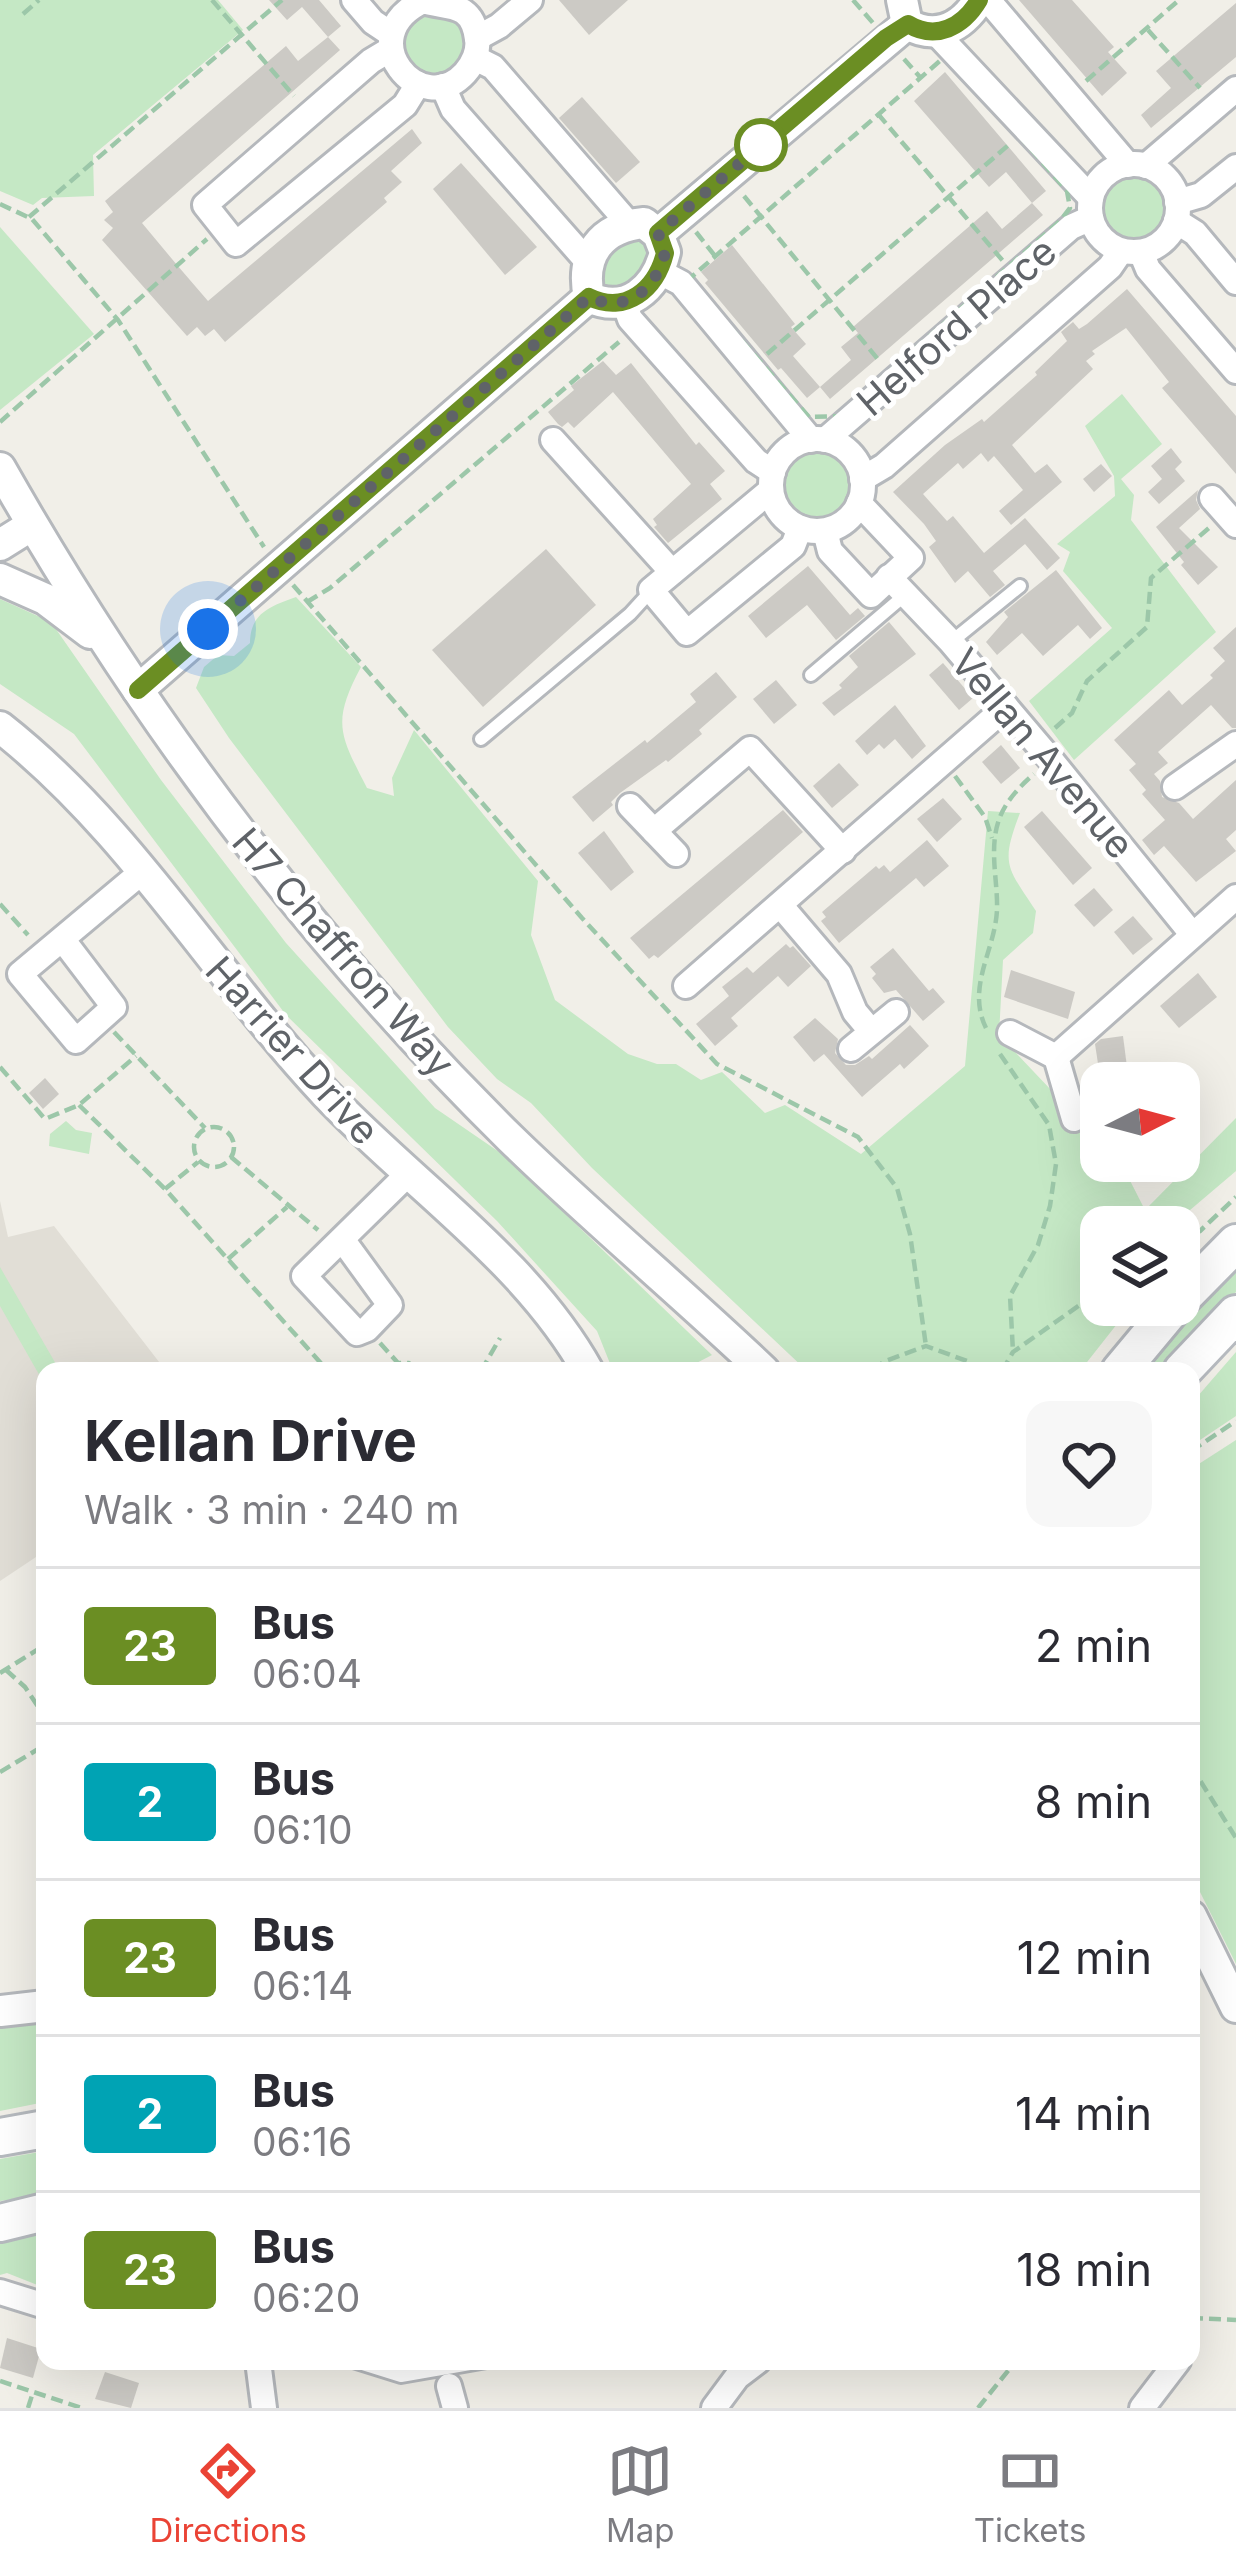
<!DOCTYPE html>
<html lang="en">
<head>
<meta charset="utf-8">
<style>
  :root { --surface:#fff; --page:#f7f7f7; --text:#2b2b33; --muted:#7c7c81; --line:#e1e1e2; --accent:#ea4335 }
  body { margin:0; font-family:Inter,sans-serif; background:var(--page); color:var(--text); height:100vh; display:flex; flex-direction:column; font-size:45px; white-space:nowrap }
  * { box-sizing:border-box; margin:0 }
  p { font-size:39px; color:var(--muted) }
  .icon { flex:none; width:66px; height:66px; fill:none; stroke:currentColor; stroke-width:2; stroke-linecap:round; stroke-linejoin:round }
  .map { position:relative; flex:1; overflow:hidden }
  .details { position:absolute; left:36px; top:1362px; width:1164px; height:1008px; display:flex; flex-direction:column; background:var(--surface); border-radius:24px; box-shadow:0 12px 48px #0002 }
  .details>* { flex:none }
  .badge { padding:0 24px; border-radius:9px; font-size:42px; line-height:78px }
  .needle { width:78px; rotate:84deg }
  .fabs { position:absolute; left:1080px; top:1062px; display:grid; gap:24px }
  .fabs a { display:grid; place-items:center; width:120px; height:120px; border-radius:24px; background:var(--surface); box-shadow:0 12px 48px #0002; font-size:60px }
  .you { position:absolute; width:60px; height:60px; margin:-30px; border:9px solid #fff; border-radius:50%; background:#1a73e8; box-shadow:0 0 0 18px #1a73e833 }
  .map>.badge { position:absolute; translate:-50% -50%; box-shadow:0 0 0 6px #fff }
  .round { display:grid; place-items:center; flex:none; width:126px; height:126px; border-radius:24px; background:var(--page) }
  .summary { display:flex; align-items:center; justify-content:space-between; height:204px; padding:0 48px }
  h1 { font-size:57px; font-weight:700; line-height:90px }
  ul { padding:0; list-style:none }
  li { display:flex; align-items:center; gap:36px; height:156px; padding:0 48px; border-top:3px solid var(--line) }
  li div { flex:1 }
  li b { display:block; font-size:45px }
  li em { font-style:normal }
  li .badge { min-width:132px; font-weight:700; text-align:center }
  .tabs { display:flex; justify-content:space-around; align-items:center; height:168px; border-top:3px solid var(--line); background:var(--surface); font-size:33px; color:var(--muted) }
  .tabs a { display:grid; justify-items:center; gap:6px }
  .tabs .selected { color:var(--accent) }
  .map>svg:first-child { display:block }
</style>
</head>
<body>
<div class="map">
<svg width="1236" height="2408" viewBox="0 0 1236 2408">
  <rect width="100%" height="100%" fill="#f1efe8"/>
  <!-- education -->
  <path fill="#e1ded6" d="M 0,1201 L 8,1237 L 54,1226 L 166,1371 L 45,1371 L 45,1551 L 0,1581 Z"/>
  <!-- green -->
  <g fill="#c5e8c5">
    <path d="M 0,0 L 218,0 L 243,30 L 93,155 L 94,196 L 42,198 L 33,205 L 0,191 Z"/>
    <circle cx="435" cy="43" r="31"/>
    <circle cx="1135" cy="209" r="32"/>
    <path d="M 0,227 L 94,334 L 0,410 Z"/>
    <path d="M 643,239 L 652,249 L 645,272 L 619,290 L 601,287 C 600,259 613,241 643,239 Z"/>
    <path d="M 1122,394 L 1162,444 L 1121,479 L 1134,495 L 1131,520 L 1216,632 L 1074,760 L 1029,701 L 1112,628 L 1063,571 L 1070,552 L 1057,544 L 1115,496 L 1114,476 L 1085,426 Z"/>
    <circle cx="817" cy="485" r="34"/>
    <path d="M 296,597 L 361,667 C 331,723 340,735 367,788 L 394,796 L 392,778 L 414,730 L 538,881 L 531,935 L 555,1000 L 628,1054 L 657,1064 L 676,1064 L 701,1080 L 722,1072 L 765,1113 L 785,1105 L 861,1154 L 965,1066 L 988,811 L 1020,813 C 1000,865 1007,867 1036,911 L 1033,933 L 1003,960 L 999,1035 L 1052,1091 L 1069,1132 L 1101,1134 L 1101,1161 L 1120,1161 L 1145,1210 L 1236,1118 L 1236,1171 L 1170,1227 L 1101,1227 L 1101,1305 L 1132,1305 L 1080,1371 L 807,1371 L 592,1168 L 531,1103 L 497,1079 L 448,1027 L 229,738 L 196,688 L 204,667 L 218,655 L 234,656 L 250,643 C 250,613 271,606 296,597 Z"/>
    <path d="M 0,599 L 51,622 L 161,780 L 286,943 L 435,1108 L 505,1156 L 712,1355 L 681,1371 L 613,1371 L 597,1331 L 497,1221 L 286,1015 L 74,734 L 0,684 Z"/>
    <path d="M 66,1121 L 76,1130 L 92,1133 L 89,1154 L 49,1146 L 50,1134 Z"/>
    <path d="M 1236,1259 L 1236,1292 L 1155,1371 L 1131,1371 Z"/>
    <path d="M 0,1267 L 60,1371 L 45,1371 L 45,1385 L 0,1306 Z"/>
    <path d="M 1236,1352 L 1236,1416 L 1191,1446 L 1191,1404 Z"/>
    <path d="M 1236,1440 L 1236,1964 L 1191,1874 L 1191,1469 Z"/>
    <path d="M 45,2021 L 45,2102 L 0,2111 L 0,2022 Z"/>
    <path d="M 45,2151 L 45,2195 L 0,2201 L 0,2159 Z"/>
    <path d="M 45,2227 L 45,2288 L 7,2273 L 0,2275 L 0,2237 Z"/>
  </g>
  <!-- building -->
  <g fill="#cccac5">
    <path d="M 269,0 L 319,0 L 341,26 L 328,37 L 302,7 L 287,20 Z"/>
    <path d="M 559,0 L 628,0 L 589,35 Z"/>
    <path d="M 1019,0 L 1072,0 L 1114,47 L 1108,52 L 1127,73 L 1102,96 Z"/>
    <path d="M 1236,3 L 1236,57 L 1151,128 L 1141,115 L 1171,88 L 1156,71 Z"/>
    <path d="M 328,37 L 340,50 L 142,223 L 177,265 L 208,301 L 412,129 L 422,143 L 391,171 L 402,182 L 384,198 L 387,202 L 225,342 L 214,329 L 205,336 L 197,327 L 187,336 L 102,240 L 113,228 L 104,220 L 113,212 L 105,201 L 286,46 L 298,61 Z"/>
    <path d="M 945,72 L 1046,191 L 1032,203 L 1006,172 L 989,187 L 914,101 Z"/>
    <path d="M 582,97 L 640,162 L 616,183 L 559,118 Z"/>
    <path d="M 461,163 L 537,247 L 505,275 L 433,189 Z"/>
    <path d="M 1032,203 L 1043,215 L 830,399 L 820,387 L 851,360 L 841,347 L 858,333 L 853,327 L 987,211 L 1002,229 Z"/>
    <path d="M 732,245 L 795,324 L 791,327 L 806,344 L 793,356 L 820,387 L 807,398 L 781,368 L 778,370 L 705,283 L 708,280 L 701,272 Z"/>
    <path d="M 1127,289 L 1236,416 L 1236,474 L 1162,388 L 1169,382 L 1126,328 L 1092,351 L 1095,354 L 1086,361 L 1093,369 L 1012,445 L 1035,473 L 1047,464 L 1062,482 L 1011,525 L 999,511 L 1023,490 L 994,456 L 988,462 L 981,453 L 963,469 L 958,463 L 923,494 L 947,521 L 953,516 L 984,553 L 1025,518 L 1060,558 L 1047,570 L 1025,544 L 993,571 L 1005,585 L 990,597 L 968,571 L 955,583 L 929,547 L 936,541 L 924,524 L 893,492 L 945,445 L 982,419 L 984,422 L 1037,375 L 1035,372 L 1067,341 L 1061,332 L 1073,322 L 1079,329 L 1087,324 Z"/>
    <path d="M 603,361 L 616,375 L 631,363 L 696,445 L 699,442 L 725,471 L 710,484 L 722,499 L 668,543 L 654,527 L 657,525 L 653,519 L 691,484 L 613,392 L 574,428 L 568,422 L 562,427 L 558,424 L 548,412 L 574,390 L 571,386 Z"/>
    <path d="M 1171,448 L 1182,462 L 1175,469 L 1185,481 L 1159,504 L 1148,492 L 1162,479 L 1151,466 Z"/>
    <path d="M 1101,464 L 1112,476 L 1094,492 L 1083,479 Z"/>
    <path d="M 1198,490 L 1196,500 L 1200,509 L 1179,528 L 1218,567 L 1198,585 L 1181,565 L 1184,562 L 1156,527 Z"/>
    <path d="M 546,549 L 596,605 L 483,707 L 432,650 Z"/>
    <path d="M 808,566 L 850,615 L 858,608 L 865,616 L 836,640 L 807,605 L 766,638 L 748,616 Z"/>
    <path d="M 1056,570 L 1102,628 L 1090,639 L 1078,625 L 1043,656 L 1022,633 L 997,655 L 986,642 L 1008,617 L 1004,612 Z"/>
    <path d="M 889,622 L 916,654 L 834,716 L 822,703 L 842,688 L 839,685 L 858,667 L 849,656 Z"/>
    <path d="M 1236,627 L 1236,728 L 1232,728 L 1211,705 L 1158,752 L 1168,763 L 1154,774 L 1160,781 L 1162,797 L 1179,803 L 1193,819 L 1236,780 L 1236,830 L 1226,839 L 1236,851 L 1196,882 L 1164,846 L 1154,855 L 1142,840 L 1165,820 L 1142,794 L 1146,790 L 1129,770 L 1136,764 L 1114,740 L 1169,690 L 1182,705 L 1213,678 L 1210,675 L 1225,661 L 1213,648 Z"/>
    <path d="M 943,663 L 973,698 L 959,710 L 929,675 Z"/>
    <path d="M 716,672 L 737,697 L 699,730 L 702,734 L 668,762 L 666,760 L 620,793 L 611,802 L 613,805 L 593,822 L 572,797 L 645,740 L 647,743 L 696,702 L 690,694 Z"/>
    <path d="M 776,680 L 797,705 L 774,724 L 753,699 Z"/>
    <path d="M 895,705 L 926,746 L 912,759 L 895,739 L 884,749 L 879,744 L 867,755 L 855,741 Z"/>
    <path d="M 1001,745 L 1020,768 L 1001,784 L 982,762 Z"/>
    <path d="M 839,763 L 859,785 L 832,808 L 813,786 Z"/>
    <path d="M 943,798 L 962,819 L 937,842 L 917,819 Z"/>
    <path d="M 783,810 L 803,832 L 658,958 L 654,955 L 649,959 L 630,938 Z"/>
    <path d="M 1042,811 L 1092,868 L 1073,885 L 1024,827 Z"/>
    <path d="M 604,831 L 634,872 L 611,891 L 578,853 Z"/>
    <path d="M 927,840 L 949,866 L 924,887 L 916,878 L 839,943 L 821,921 L 826,917 L 822,912 L 876,866 L 879,869 L 884,865 L 890,872 Z"/>
    <path d="M 1094,888 L 1113,910 L 1094,927 L 1074,905 Z"/>
    <path d="M 1133,916 L 1153,939 L 1133,955 L 1114,932 Z"/>
    <path d="M 786,944 L 790,948 L 793,946 L 811,966 L 788,987 L 778,976 L 731,1018 L 738,1026 L 715,1046 L 696,1024 L 729,996 L 722,987 L 747,967 L 753,973 Z"/>
    <path d="M 893,948 L 929,991 L 933,988 L 945,1002 L 923,1021 L 896,990 L 884,993 L 872,978 L 876,974 L 870,967 Z"/>
    <path d="M 1011,970 L 1075,992 L 1068,1019 L 1004,997 Z"/>
    <path d="M 1198,973 L 1217,997 L 1179,1028 L 1160,1006 Z"/>
    <path d="M 815,1018 L 838,1039 L 835,1053 L 846,1065 L 855,1065 L 869,1056 L 872,1059 L 910,1025 L 929,1046 L 904,1069 L 900,1064 L 862,1097 L 824,1054 L 814,1062 L 793,1037 Z"/>
    <path d="M 1123,1036 L 1127,1067 L 1099,1070 L 1095,1044 L 1101,1039 Z"/>
    <path d="M 45,1078 L 59,1094 L 43,1109 L 29,1093 Z"/>
    <path d="M 7,2338 L 41,2349 L 33,2378 L 0,2368 Z"/>
    <path d="M 105,2372 L 139,2383 L 131,2408 L 95,2399 Z"/>
  </g>
  <g fill="none" stroke-linecap="round" stroke-linejoin="round">
    <!-- service casing -->
    <g stroke="#b5b8bc" stroke-width="18">
      <g id="service">
        <path d="M 951,642 L 1020,586"/>
        <path d="M 811,675 L 905,595"/>
        <path d="M 481,739 L 630,614 L 651,591"/>
        <path d="M 353,2361 L 401,2376 L 487,2361"/>
      </g>
    </g>
    <!-- minor casing -->
    <g stroke="#b5b8bc" stroke-width="30">
      <g id="minor">
        <path d="M 354,0 L 373,22 L 391,34"/>
        <path d="M 988,0 L 1128,165"/>
        <path d="M 423,1 C 446,9 472,0 477,39 C 479,51 473,64 465,73 C 421,121 349,37 423,1 Z"/>
        <path d="M 936,33 L 1091,198"/>
        <path d="M 477,38 L 499,26 L 530,0"/>
        <path d="M 391,49 L 371,61 L 205,205 L 236,244 L 405,105 L 418,84"/>
        <path d="M 475,58 L 493,67 L 629,224"/>
        <path d="M 443,86 L 453,109 L 587,261"/>
        <circle cx="1134" cy="208" r="44"/>
        <path d="M 1146,166 L 1236,89"/>
        <path d="M 1177,202 L 1201,195 L 1236,167"/>
        <path d="M 1176,221 L 1195,233 L 1236,282"/>
        <path d="M 1141,252 L 1148,269 L 1236,371"/>
        <path d="M 660,272 L 681,283 L 811,440"/>
        <path d="M 624,302 L 630,319 L 756,461 L 773,472"/>
        <circle cx="817" cy="485" r="46"/>
        <path d="M 553,440 L 672,572"/>
        <path d="M 825,440 L 1071,227 L 1091,218"/>
        <path d="M 862,479 L 884,466 L 1110,267 L 1121,251"/>
        <path d="M 771,490 L 651,590 L 687,633 L 793,546 L 800,528"/>
        <path d="M 1212,498 L 1236,525"/>
        <path d="M 825,531 L 830,551 L 871,595 L 911,558 L 859,503"/>
        <path d="M 889,577 L 951,642 L 1051,760 L 1192,934"/>
        <path d="M 1175,787 L 1236,744"/>
        <path d="M 630,806 L 676,854"/>
        <path d="M 654,831 L 750,749 L 843,851"/>
        <path d="M 781,906 L 839,974 L 855,1012 L 871,1031"/>
        <path d="M 63,940 L 114,1007 L 76,1041 L 20,974 L 143,871"/>
        <path d="M 686,986 L 1006,707"/>
        <path d="M 1010,1033 L 1056,1057 L 1074,1119"/>
        <path d="M 851,1049 L 896,1012"/>
        <path d="M 1056,1057 L 1236,897"/>
        <path d="M 342,1239 L 390,1305 L 367,1329 L 357,1333 L 304,1276 L 408,1174"/>
        <path d="M 0,2292 L 45,2306"/>
        <path d="M 258,2361 L 264,2408"/>
        <path d="M 449,2386 L 455,2408"/>
        <path d="M 714,2408 L 737,2377 L 758,2361"/>
        <path d="M 1142,2408 L 1178,2361"/>
      </g>
    </g>
    <!-- tertiary casing -->
    <g stroke="#b5b8bc" stroke-width="36">
      <g id="tertiary">
        <path d="M 902,0 L 907,24 C 937,41 962,27 979,0"/>
        <path d="M 644,223 L 658,234 L 665,252 C 656,289 626,315 589,297 C 580,255 601,227 644,223 Z"/>
        <path d="M 658,234 L 907,24"/>
        <path d="M 0,468 C 139,713 309,940 510,1138 C 592,1218 681,1292 764,1371"/>
        <path d="M 0,545 L 32,525"/>
        <path d="M 0,579 L 45,599 L 90,633"/>
        <path d="M 138,690 L 589,297"/>
        <path d="M 0,727 C 130,829 214,974 326,1094 C 412,1185 526,1260 588,1371"/>
        <path d="M 1191,1916 L 1236,2007"/>
        <path d="M 0,2011 L 45,2006"/>
      </g>
    </g>
    <!-- secondary casing -->
    <g stroke="#b6babf" stroke-width="42">
      <g id="secondary">
        <path d="M 1179,1301 L 1236,1243"/>
        <path d="M 1120,1371 L 1175,1305"/>
        <path d="M 1182,1371 L 1236,1314"/>
        <path d="M 0,2137 L 45,2129"/>
        <path d="M 0,2223 L 45,2212"/>
      </g>
    </g>
    <!-- path -->
    <g stroke="#9cc7a9" stroke-width="4.5" stroke-dasharray="12 6" stroke-linecap="butt">
      <path d="M 212,0 L 294,96"/>
      <path d="M 853,0 L 873,23"/>
      <path d="M 23,14 L 39,0"/>
      <path d="M 1148,30 L 1200,88"/>
      <path d="M 949,53 L 1067,191 L 1070,208 L 1059,222 L 839,416 L 809,417 L 688,280 Z"/>
      <path d="M 904,59 L 920,77"/>
      <path d="M 1086,81 L 1179,0"/>
      <path d="M 878,114 L 1003,261"/>
      <path d="M 744,196 L 881,363"/>
      <path d="M 0,204 L 32,219 L 118,320 L 264,547"/>
      <path d="M 29,217 L 282,0"/>
      <path d="M 696,232 L 715,256"/>
      <path d="M 767,354 L 1012,142"/>
      <path d="M 0,422 L 207,239"/>
      <path d="M 293,585 L 582,918 L 717,1064 L 858,1137 L 897,1188 L 910,1234 L 926,1346"/>
      <path d="M 307,602 L 330,588 L 619,342"/>
      <path d="M 1055,728 L 1072,713 L 1087,681 L 1147,627 L 1151,578 L 1209,528"/>
      <path d="M 955,776 L 985,817 L 992,838"/>
      <path d="M 0,904 L 28,935"/>
      <path d="M 986,1028 C 966,987 995,951 997,910 C 998,880 988,847 1000,817 C 1006,801 1021,785 1034,774"/>
      <path d="M 114,1032 L 205,1128"/>
      <path d="M 1000,1054 L 1049,1125 L 1056,1164 L 1050,1206 L 1038,1245 L 1010,1296 L 1013,1352"/>
      <path d="M 0,1067 L 45,1119 L 79,1105 L 136,1056"/>
      <path d="M 79,1105 L 165,1189 L 328,1371"/>
      <circle cx="214" cy="1147" r="20"/>
      <path d="M 231,1157 L 318,1230"/>
      <path d="M 165,1189 L 198,1162"/>
      <path d="M 1179,1243 L 1200,1231 L 1236,1197"/>
      <path d="M 1179,1255 L 1195,1237"/>
      <path d="M 228,1259 L 287,1207"/>
      <path d="M 380,1343 L 398,1363 L 409,1363 L 417,1371"/>
      <path d="M 310,1371 L 320,1363"/>
      <path d="M 390,1371 L 398,1363"/>
      <path d="M 481,1371 L 500,1338"/>
      <path d="M 874,1371 L 883,1362 L 926,1346 L 967,1361 L 978,1371"/>
      <path d="M 1002,1371 L 1013,1352 L 1101,1290"/>
      <path d="M 1191,1451 L 1236,1421"/>
      <path d="M 6,1670 L 25,1687 L 45,1717"/>
      <path d="M 0,1673 L 45,1645"/>
      <path d="M 1191,1766 L 1236,1838"/>
      <path d="M 0,1772 L 45,1745"/>
      <path d="M 1191,2318 L 1236,2320"/>
      <path d="M 0,2381 L 82,2408"/>
      <path d="M 28,2408 L 33,2392"/>
      <path d="M 978,2408 L 1016,2361"/>
    </g>
    <!-- service -->
    <use href="#service" stroke="#fff" stroke-width="12"/>
    <!-- minor -->
    <use href="#minor" stroke="#fff" stroke-width="24"/>
    <!-- tertiary -->
    <use href="#tertiary" stroke="#fff" stroke-width="30"/>
    <!-- secondary -->
    <use href="#secondary" stroke="#fff" stroke-width="36"/>
  </g>
  <g fill="none" stroke-linecap="round" stroke-linejoin="round">
    <!-- line casing -->
    <g stroke="#fff" stroke-width="27">
      <path id="line" d="M 138,690 L 589,297 C 626,315 656,289 665,253 L 658,233 L 886,38 L 908,24 C 936,41 963,27 979,0"/>
    </g>
    <!-- line -->
    <use href="#line" stroke="#6b8e23" stroke-width="18"/>
    <!-- walk -->
    <path stroke="#5f6368" stroke-width="12" stroke-dasharray="0 21.6" d="M 208,629 L 589,297 C 626,315 656,289 665,253 L 658,233 L 761,145"/>
  </g>
  <!-- markers -->
  <circle fill="#fff" stroke="#6b8e23" stroke-width="6" cx="761" cy="145" r="24"/>
  <g text-anchor="middle" dominant-baseline="central" stroke-width="10" stroke-linejoin="round" paint-order="stroke">
    <!-- street labels -->
    <g font-size="39" fill="#5f6368" stroke="#fff">
      <text transform="translate(956 326) rotate(-41)">Helford Place</text>
      <text transform="translate(1043 753) rotate(50)">Vellan Avenue</text>
      <text transform="translate(344 952) rotate(49)">H7 Chaffron Way</text>
      <text transform="translate(293 1050) rotate(48)">Harrier Drive</text>
    </g>
  </g>
</svg>
<div class="fabs">
<a><svg class="needle" viewBox="-14 -14 28 28"><path d="M0-13l5 13h-10z" fill="#e53935"/><path d="M0 13l5-13h-10z" fill="#7c7c81"/></svg></a>
<a><svg class="icon" aria-label="layers" viewBox="0 0 24 24"><path d="M12 4l9 5-9 5-9-5zM3 14l9 5 9-5"/></svg></a>
</div>
<div class="you" style="left:208px;top:629px"></div>
<section class="details">
<div class="summary"><div><h1>Kellan Drive</h1><p>Walk · 3 min · 240 m</p></div><a class="round"><svg class="icon" aria-label="heart" viewBox="0 0 24 24"><path d="M12 20l-8-8c-3-5 5-10 8-4 3-6 11-1 8 4z"/></svg></a></div>
<ul>
<li><span class="badge" style="background:#6b8e23;color:#fff">23</span><div><b>Bus</b><p>06:04</p></div><em>2 min</em></li>
<li><span class="badge" style="background:#00a3b4;color:#fff">2</span><div><b>Bus</b><p>06:10</p></div><em>8 min</em></li>
<li><span class="badge" style="background:#6b8e23;color:#fff">23</span><div><b>Bus</b><p>06:14</p></div><em>12 min</em></li>
<li><span class="badge" style="background:#00a3b4;color:#fff">2</span><div><b>Bus</b><p>06:16</p></div><em>14 min</em></li>
<li><span class="badge" style="background:#6b8e23;color:#fff">23</span><div><b>Bus</b><p>06:20</p></div><em>18 min</em></li>
</ul>
</section>
</div>
<nav class="tabs">
<a class="selected"><svg class="icon" aria-label="directions" viewBox="0 0 24 24"><path d="M12 3l9 9-9 9-9-9zM9 14v-3h6M13 9l2 2-2 2"/></svg>Directions</a>
<a><svg class="icon" aria-label="map" viewBox="0 0 24 24"><path d="M3 6l6-2 6 2 6-2v14l-6 2-6-2-6 2zM9 4v14M15 6v14"/></svg>Map</a>
<a><svg class="icon" aria-label="tickets" viewBox="0 0 24 24"><path d="M3 7h18v10H3zM15 7v10"/></svg>Tickets</a>
</nav>
</body>
</html>
